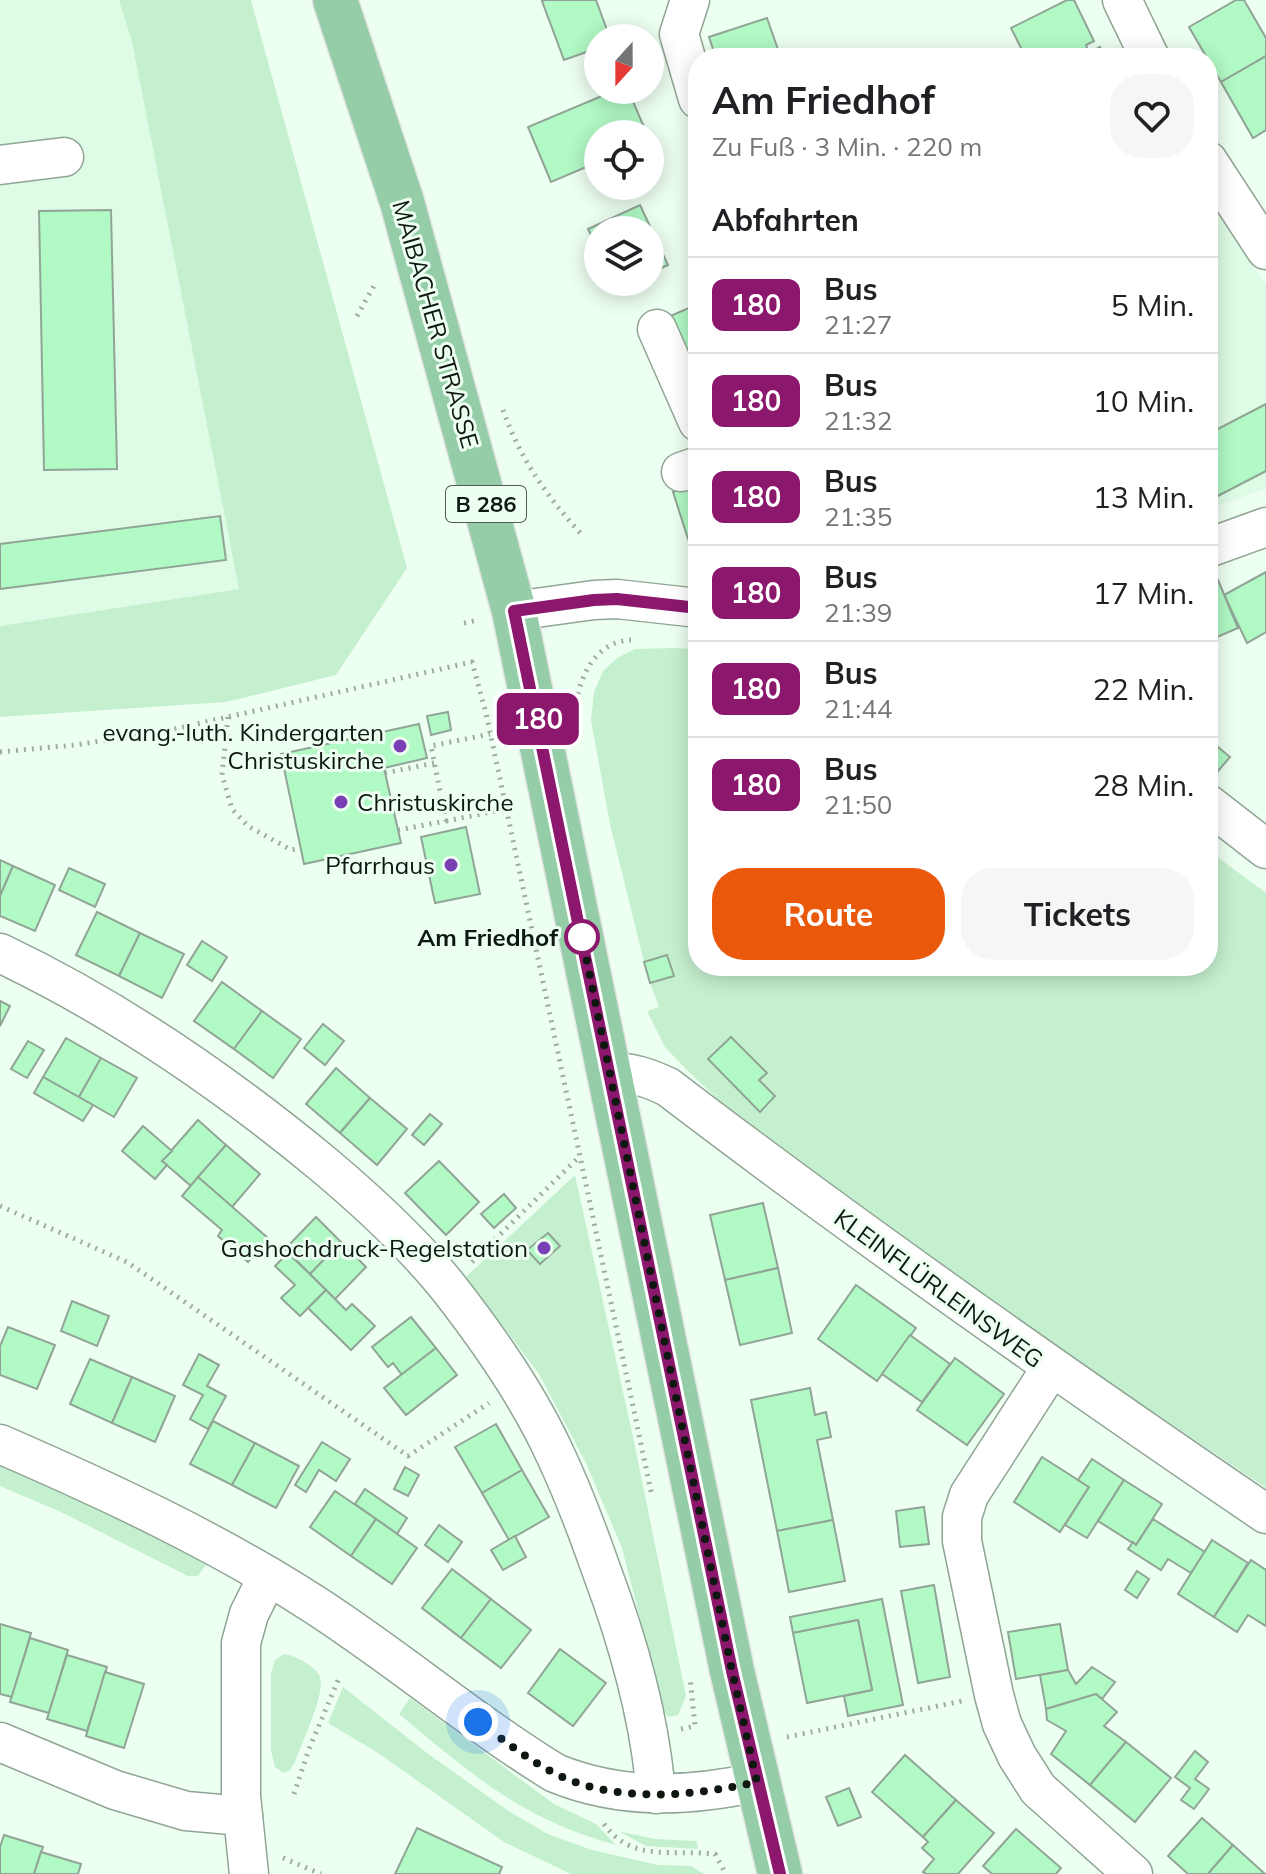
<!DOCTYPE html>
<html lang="de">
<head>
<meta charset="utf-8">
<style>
  :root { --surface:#fff; --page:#f6f6f6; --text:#202124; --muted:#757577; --line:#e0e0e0; --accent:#ea580c }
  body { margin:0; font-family:Mulish,sans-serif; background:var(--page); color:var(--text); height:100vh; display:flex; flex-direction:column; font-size:30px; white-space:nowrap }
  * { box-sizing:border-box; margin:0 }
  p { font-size:26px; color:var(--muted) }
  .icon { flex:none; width:44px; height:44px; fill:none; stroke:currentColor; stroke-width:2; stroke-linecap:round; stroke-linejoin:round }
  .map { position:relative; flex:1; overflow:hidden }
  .side { position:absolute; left:688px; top:48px; width:530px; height:928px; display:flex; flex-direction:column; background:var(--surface); border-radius:32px; box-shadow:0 4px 20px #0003 }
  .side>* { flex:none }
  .badge { padding:0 16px; border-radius:12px; font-size:28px; line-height:52px }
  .needle { width:52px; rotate:201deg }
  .controls { position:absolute; left:584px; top:24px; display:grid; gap:16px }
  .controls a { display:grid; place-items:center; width:80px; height:80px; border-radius:50%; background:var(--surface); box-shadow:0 4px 20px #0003; font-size:40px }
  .you { position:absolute; width:40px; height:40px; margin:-20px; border:6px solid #fff; border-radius:50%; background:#1a73e8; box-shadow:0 0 0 12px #1a73e833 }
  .map>.badge { position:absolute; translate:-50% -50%; box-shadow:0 0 0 4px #fff }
  h2 { padding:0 24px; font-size:30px; line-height:72px }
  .round { display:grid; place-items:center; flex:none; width:84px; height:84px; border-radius:32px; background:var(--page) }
  .summary { display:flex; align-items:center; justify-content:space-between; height:136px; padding:0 24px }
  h1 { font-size:38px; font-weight:700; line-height:60px }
  .action { display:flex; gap:16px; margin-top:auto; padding:16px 24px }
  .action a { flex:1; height:92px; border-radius:32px; background:var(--accent); color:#fff; font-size:32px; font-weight:700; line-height:92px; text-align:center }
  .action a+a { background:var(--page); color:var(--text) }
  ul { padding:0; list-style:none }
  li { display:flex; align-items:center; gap:24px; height:96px; padding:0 24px; border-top:2px solid var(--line) }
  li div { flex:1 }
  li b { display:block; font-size:30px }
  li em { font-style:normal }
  li .badge { min-width:88px; font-weight:700; text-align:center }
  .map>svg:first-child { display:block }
</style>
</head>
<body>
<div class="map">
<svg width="1266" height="1874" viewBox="0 0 1266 1874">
  <rect width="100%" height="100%" fill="#edfff1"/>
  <!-- built -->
  <g fill="#defbe5">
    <path d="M 0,0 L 119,0 L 132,42 L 239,589 L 0,626 Z"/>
    <path d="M 1208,198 L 1266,286 L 1266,489 L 1208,509 Z"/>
  </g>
  <!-- green -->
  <g fill="#c5f0cf" fill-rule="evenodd">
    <path d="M 119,0 L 251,0 L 407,568 L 336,675 L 226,702 L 0,717 L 0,626 L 239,589 L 132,42 Z"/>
    <path d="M 671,648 L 698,649 L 698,966 L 1208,966 L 1208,850 L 1266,893 L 1266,1488 L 1022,1323 L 786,1156 L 725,1106 L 686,1069 L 665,1047 L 647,1011 L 659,1007 L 650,983 L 673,976 L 667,955 L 644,962 L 610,824 L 591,720 L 594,692 L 603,671 L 617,658 L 635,649 ZM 731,1037 L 766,1072 L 759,1080 L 775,1096 L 760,1111 L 708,1059 Z"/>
    <path d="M 575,1175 L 632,1432 L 686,1696 L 678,1715 L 668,1717 L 664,1712 L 622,1548 L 586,1463 L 539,1374 L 466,1277 Z"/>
    <path d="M 0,1464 C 70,1496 139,1527 206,1565 L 198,1576 L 188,1576 L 63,1513 L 0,1486 Z"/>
    <path d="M 284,1654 C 295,1656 315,1665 320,1677 C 326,1693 301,1745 295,1762 L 290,1770 L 284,1773 L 275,1767 L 271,1751 L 271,1673 L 275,1660 Z"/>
    <path d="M 343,1687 L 427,1753 L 510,1812 L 548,1834 L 592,1850 L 658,1865 L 691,1866 L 704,1874 L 571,1874 L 504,1842 L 378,1753 L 328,1723 Z"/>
    <path d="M 410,1698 L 554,1804 L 596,1824 L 616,1845 C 523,1820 471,1774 399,1714 Z"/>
    <path d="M 618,1831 L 655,1839 L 697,1841 L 698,1849 L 646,1846 Z"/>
  </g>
  <!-- building -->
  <g fill="#b1f9c5" stroke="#91a596" stroke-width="2">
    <path d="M 545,0 L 596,0 L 610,38 L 598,38 L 598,48 L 564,60 L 542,1 Z"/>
    <path d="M 1067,0 L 1074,0 L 1094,41 L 1086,45 L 1089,53 L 1100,47 L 1105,58 L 1026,58 L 1011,28 Z"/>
    <path d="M 1236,0 L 1244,0 L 1266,38 L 1266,56 L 1221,82 L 1189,27 Z"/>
    <path d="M 767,18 L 781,58 L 716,58 L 709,37 Z"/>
    <path d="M 1266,56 L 1266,130 L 1253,138 L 1221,82 Z"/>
    <path d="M 616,90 L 628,90 L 647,134 L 598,134 L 598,162 L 551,182 L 528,127 Z"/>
    <path d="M 640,205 L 668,265 L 650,273 L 650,230 L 598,230 L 598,250 L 588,229 Z"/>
    <path d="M 111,210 L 117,469 L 44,470 L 39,211 Z"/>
    <path d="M 698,304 L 698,378 L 668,317 Z"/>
    <path d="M 1266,404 L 1266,471 L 1208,501 L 1208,434 Z"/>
    <path d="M 698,484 L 698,542 L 690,545 L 673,492 Z"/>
    <path d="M 220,516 L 226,560 L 0,589 L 0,544 Z"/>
    <path d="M 1266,572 L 1266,632 L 1247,643 L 1224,595 Z"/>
    <path d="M 1218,580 L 1238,628 L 1208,641 L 1208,584 Z"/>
    <path d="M 448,712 L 451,730 L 431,735 L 427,716 Z"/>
    <path d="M 419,724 L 427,758 L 384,768 L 401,843 L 304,864 L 281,754 Z"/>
    <path d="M 1212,742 L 1230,757 L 1213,777 L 1208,773 L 1208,748 Z"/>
    <path d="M 466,827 L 480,894 L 435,903 L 421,837 Z"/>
    <path d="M 0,860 L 13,866 L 0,896 Z"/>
    <path d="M 13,866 L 55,885 L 35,931 L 0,916 L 0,896 Z"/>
    <path d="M 69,868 L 105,884 L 95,907 L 59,890 Z"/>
    <path d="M 97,912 L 140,933 L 119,976 L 76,955 Z"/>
    <path d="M 140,933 L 184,954 L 162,998 L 119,976 Z"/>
    <path d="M 202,941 L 227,957 L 212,981 L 187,965 Z"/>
    <path d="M 667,955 L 674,976 L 650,983 L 644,962 Z"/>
    <path d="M 222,982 L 262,1011 L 234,1049 L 194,1021 Z"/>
    <path d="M 0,1001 L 10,1006 L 0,1026 Z"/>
    <path d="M 262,1011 L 301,1039 L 273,1078 L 234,1049 Z"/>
    <path d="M 323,1024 L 344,1041 L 325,1065 L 304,1048 Z"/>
    <path d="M 731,1037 L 767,1073 L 759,1080 L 775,1096 L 760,1112 L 708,1059 Z"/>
    <path d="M 66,1038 L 101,1058 L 79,1097 L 43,1077 Z"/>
    <path d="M 28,1041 L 44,1050 L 27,1078 L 11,1069 Z"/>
    <path d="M 101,1058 L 137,1078 L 114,1117 L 79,1097 Z"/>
    <path d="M 336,1068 L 370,1098 L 340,1133 L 306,1104 Z"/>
    <path d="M 43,1077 L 93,1105 L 83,1121 L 34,1093 Z"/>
    <path d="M 370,1098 L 407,1129 L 377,1165 L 340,1133 Z"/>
    <path d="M 430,1114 L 442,1124 L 424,1145 L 412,1135 Z"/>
    <path d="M 198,1120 L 226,1145 L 191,1186 L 162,1161 Z"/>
    <path d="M 143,1126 L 172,1151 L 162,1161 L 167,1165 L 155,1179 L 122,1151 Z"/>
    <path d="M 226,1145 L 260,1174 L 232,1207 L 198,1177 Z"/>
    <path d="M 439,1161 L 479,1202 L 446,1235 L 405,1193 Z"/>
    <path d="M 198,1177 L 268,1238 L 248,1262 L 218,1236 L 222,1230 L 182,1196 Z"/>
    <path d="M 504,1194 L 516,1208 L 494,1228 L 481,1214 Z"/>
    <path d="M 763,1203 L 778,1268 L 725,1280 L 710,1215 Z"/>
    <path d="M 316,1217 L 341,1242 L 310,1274 L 285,1249 Z"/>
    <path d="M 548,1233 L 560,1246 L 540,1264 L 527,1250 Z"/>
    <path d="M 341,1242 L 366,1267 L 335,1299 L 310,1274 Z"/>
    <path d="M 288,1253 L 326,1290 L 300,1316 L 281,1298 L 295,1285 L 275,1266 Z"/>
    <path d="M 778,1268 L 792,1333 L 740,1345 L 725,1280 Z"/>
    <path d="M 856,1285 L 916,1328 L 877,1381 L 818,1339 Z"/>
    <path d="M 326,1290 L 346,1310 L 352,1304 L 375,1326 L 351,1350 L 308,1308 Z"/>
    <path d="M 72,1301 L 109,1316 L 97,1346 L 61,1331 Z"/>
    <path d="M 411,1317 L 436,1348 L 402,1375 L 393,1363 L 388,1367 L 372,1347 Z"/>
    <path d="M 8,1327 L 55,1345 L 37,1389 L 0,1375 L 0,1346 Z"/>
    <path d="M 910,1335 L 950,1364 L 922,1402 L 882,1374 Z"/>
    <path d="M 436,1348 L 457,1375 L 406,1415 L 384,1388 Z"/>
    <path d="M 199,1354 L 219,1365 L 207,1386 L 226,1396 L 208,1429 L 190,1419 L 203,1395 L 183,1385 Z"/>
    <path d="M 955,1358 L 1004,1394 L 967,1445 L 917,1410 Z"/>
    <path d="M 90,1359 L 132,1377 L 112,1423 L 70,1404 Z"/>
    <path d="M 132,1377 L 175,1396 L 155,1442 L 112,1423 Z"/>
    <path d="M 810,1388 L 815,1415 L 826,1412 L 831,1437 L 817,1440 L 833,1520 L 777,1531 L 751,1400 Z"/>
    <path d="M 213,1421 L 255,1443 L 232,1485 L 190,1464 Z"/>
    <path d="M 496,1424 L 522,1470 L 482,1493 L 455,1447 Z"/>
    <path d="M 322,1442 L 350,1459 L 336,1481 L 319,1470 L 306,1492 L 295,1485 Z"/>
    <path d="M 255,1443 L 299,1466 L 276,1508 L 232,1485 Z"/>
    <path d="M 1042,1457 L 1089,1487 L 1060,1532 L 1014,1502 Z"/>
    <path d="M 1092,1459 L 1124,1480 L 1087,1538 L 1065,1525 L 1089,1487 L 1078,1480 Z"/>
    <path d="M 405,1467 L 419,1475 L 408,1496 L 394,1489 Z"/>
    <path d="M 522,1470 L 549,1517 L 509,1540 L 482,1493 Z"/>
    <path d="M 1124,1480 L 1162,1504 L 1136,1545 L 1098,1521 Z"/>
    <path d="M 365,1489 L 407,1518 L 397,1534 L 355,1504 Z"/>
    <path d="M 335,1491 L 376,1519 L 351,1556 L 310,1527 Z"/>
    <path d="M 924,1507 L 929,1544 L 900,1547 L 896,1511 Z"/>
    <path d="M 376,1519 L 417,1548 L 392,1584 L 351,1556 Z"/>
    <path d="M 1153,1519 L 1205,1552 L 1191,1573 L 1168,1559 L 1161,1570 L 1128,1549 L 1133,1542 L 1136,1545 Z"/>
    <path d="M 833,1520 L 845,1581 L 789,1592 L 777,1531 Z"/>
    <path d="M 439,1525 L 462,1542 L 448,1562 L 425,1545 Z"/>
    <path d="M 515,1536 L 526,1557 L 503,1570 L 491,1550 Z"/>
    <path d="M 1212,1540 L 1248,1563 L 1214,1617 L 1178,1594 Z"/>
    <path d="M 1251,1560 L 1266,1570 L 1266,1626 L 1248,1615 L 1237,1632 L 1214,1617 Z"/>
    <path d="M 452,1569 L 491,1599 L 461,1638 L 422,1608 Z"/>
    <path d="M 1137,1571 L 1149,1579 L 1137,1598 L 1125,1590 Z"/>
    <path d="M 934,1585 L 950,1677 L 918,1683 L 901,1591 Z"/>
    <path d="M 491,1599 L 531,1630 L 501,1668 L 461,1638 Z"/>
    <path d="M 882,1599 L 903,1705 L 848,1716 L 844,1696 L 872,1690 L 858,1620 L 793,1633 L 790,1617 Z"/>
    <path d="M 858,1620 L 872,1690 L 807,1703 L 793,1633 Z"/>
    <path d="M 0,1624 L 31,1633 L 12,1697 L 0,1694 Z"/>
    <path d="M 1060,1624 L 1068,1670 L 1016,1679 L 1008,1632 Z"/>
    <path d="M 30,1638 L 68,1650 L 49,1713 L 10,1702 Z"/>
    <path d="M 560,1649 L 606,1683 L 573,1726 L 528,1693 Z"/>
    <path d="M 67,1655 L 107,1667 L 87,1731 L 47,1719 Z"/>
    <path d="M 1092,1667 L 1115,1682 L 1102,1699 L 1096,1694 L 1046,1709 L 1040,1675 L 1068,1670 L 1076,1684 Z"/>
    <path d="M 105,1672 L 144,1684 L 124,1748 L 86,1736 Z"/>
    <path d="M 1096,1694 L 1117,1712 L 1104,1726 L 1126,1742 L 1090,1785 L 1051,1754 L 1066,1731 L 1047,1720 L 1046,1709 Z"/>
    <path d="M 1126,1742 L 1171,1778 L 1135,1822 L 1090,1785 Z"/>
    <path d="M 1195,1751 L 1208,1762 L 1195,1779 L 1209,1789 L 1194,1809 L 1181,1800 L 1190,1788 L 1175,1777 Z"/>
    <path d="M 905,1755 L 956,1800 L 923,1837 L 872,1792 Z"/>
    <path d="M 849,1788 L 861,1817 L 838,1826 L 826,1797 Z"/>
    <path d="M 956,1800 L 994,1833 L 958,1874 L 926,1874 L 923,1872 L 934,1859 L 922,1848 L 928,1842 L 923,1837 Z"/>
    <path d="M 1202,1818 L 1233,1845 L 1208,1874 L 1188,1874 L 1168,1856 Z"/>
    <path d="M 417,1828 L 502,1867 L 499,1874 L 395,1874 Z"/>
    <path d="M 1016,1829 L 1061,1868 L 1056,1874 L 992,1874 L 983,1866 Z"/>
    <path d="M 4,1835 L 43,1847 L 34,1874 L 0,1874 L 0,1847 Z"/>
    <path d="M 1233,1845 L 1265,1874 L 1208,1874 Z"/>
    <path d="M 41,1852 L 81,1864 L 78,1874 L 34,1874 Z"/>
  </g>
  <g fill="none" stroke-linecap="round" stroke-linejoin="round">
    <!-- minor casing -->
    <g stroke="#90a595" stroke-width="41">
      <g id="minor">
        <path d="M 690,0 L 679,34 L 698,99"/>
        <path d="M 1122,0 L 1150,58"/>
        <path d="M 1208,161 L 1266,250"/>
        <path d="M 0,165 L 64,157"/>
        <path d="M 657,329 L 698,422"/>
        <path d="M 681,472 L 698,466"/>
        <path d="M 1208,548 L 1266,527"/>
        <path d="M 514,611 L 594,600 L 617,599 L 698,608"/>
        <path d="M 1208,804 L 1266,849"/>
        <path d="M 0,953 C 116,1008 225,1083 323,1164 C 367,1201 412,1242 448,1287 C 488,1338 528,1395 555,1454 C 573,1492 588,1532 602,1572 C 629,1644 650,1718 656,1794"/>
        <path d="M 611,1072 C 632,1072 649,1078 668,1087 C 863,1236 1063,1376 1266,1514"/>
        <path d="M 1051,1368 L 969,1495 L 962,1517 L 962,1541 L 994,1695 L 1002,1724 L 1017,1756 L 1038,1789 L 1133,1874"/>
        <path d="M 0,1444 C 108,1491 216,1541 315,1605 C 397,1658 472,1722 555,1773 C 621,1800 689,1797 757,1782"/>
        <path d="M 0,1742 L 115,1790 L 186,1811 L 243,1816"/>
        <path d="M 249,1874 L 241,1796 L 241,1643 L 249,1614 L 268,1576"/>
      </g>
    </g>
    <!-- major casing -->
    <g stroke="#e2e3e2" stroke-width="47">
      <path id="major" d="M 335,0 L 402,202 L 514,611 L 732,1671 L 780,1874"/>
    </g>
    <!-- path -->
    <g stroke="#9eaca1" stroke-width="5" stroke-dasharray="2 6" stroke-linecap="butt">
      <path d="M 357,316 L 375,284"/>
      <path d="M 503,410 C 520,459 548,498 583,536"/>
      <path d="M 464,623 L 478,620"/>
      <path d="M 578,694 C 584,667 601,641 631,640"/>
      <path d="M 228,717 L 222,775 L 232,809 L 248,826 L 291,850 L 300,848"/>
      <path d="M 0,752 L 75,745 L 170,730 L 472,662 L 486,713 L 652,1496"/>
      <path d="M 385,773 L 434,763"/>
      <path d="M 446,821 L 506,809"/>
      <path d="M 398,830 L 446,821 L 431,746 L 490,734"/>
      <path d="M 0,1206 L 127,1262 L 408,1456 L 489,1403"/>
      <path d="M 472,1262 L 579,1157"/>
      <path d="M 681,1729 L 695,1726 L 690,1678"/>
      <path d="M 787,1737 L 962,1701"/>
      <path d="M 294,1794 L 309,1749 L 339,1678"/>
      <path d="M 604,1824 C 632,1863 672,1849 715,1854 L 726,1874"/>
      <path d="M 283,1858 L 321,1874"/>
    </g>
    <!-- minor -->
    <use href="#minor" stroke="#fff" stroke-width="38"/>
    <!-- major -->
    <use href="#major" stroke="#94cda7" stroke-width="44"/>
  </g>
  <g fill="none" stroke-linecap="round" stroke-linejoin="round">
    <!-- line casing -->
    <g stroke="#fff" stroke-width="18">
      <path id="line" d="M 698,608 L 617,599 L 594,600 L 514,611 L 732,1671 L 780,1874"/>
    </g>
    <!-- line -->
    <use href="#line" stroke="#8c186e" stroke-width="12"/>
    <!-- walk -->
    <path stroke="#0f1711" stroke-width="8" stroke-dasharray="0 14.4" d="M 478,1722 C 503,1739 528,1760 556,1774 C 617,1804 693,1796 757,1782 L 732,1671 L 582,937"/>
  </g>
  <!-- markers -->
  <g fill="#7940b6" stroke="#edfff1" stroke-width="3">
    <circle cx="400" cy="746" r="8"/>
    <circle cx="341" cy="802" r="8"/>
    <circle cx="451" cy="865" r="8"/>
    <circle cx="544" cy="1248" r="8"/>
  </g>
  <circle fill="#fff" stroke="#8c186e" stroke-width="4" cx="582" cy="937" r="16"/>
  <g text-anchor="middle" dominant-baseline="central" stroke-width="6" stroke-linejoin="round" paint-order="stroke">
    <!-- shield labels -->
    <rect fill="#edfff1" stroke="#525d54" stroke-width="2" x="446" y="486" width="80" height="36" rx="6"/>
    <g font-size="22" font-weight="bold" fill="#0f1711">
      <text x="486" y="504">B 286</text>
    </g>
    <!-- street labels -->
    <g font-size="24" fill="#0f1711" stroke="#edfff1">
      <text transform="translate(436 324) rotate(74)">MAIBACHER STRASSE</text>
      <text transform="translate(939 1288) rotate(36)">KLEINFLÜRLEINSWEG</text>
    </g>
    <!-- poi labels -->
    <g font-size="24" fill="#0f1711" stroke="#edfff1" text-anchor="end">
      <text x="384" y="732">evang.-luth. Kindergarten<tspan x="384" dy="28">Christuskirche</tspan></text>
      <text x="357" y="802" text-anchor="start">Christuskirche</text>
      <text x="435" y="865">Pfarrhaus</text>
      <text x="528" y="1248">Gashochdruck-Regelstation</text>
    </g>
    <!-- stop labels -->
    <g font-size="24" font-weight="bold" fill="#0f1711" stroke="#edfff1" text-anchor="end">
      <text x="558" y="937">Am Friedhof</text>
    </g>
  </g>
</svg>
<div class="controls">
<a><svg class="needle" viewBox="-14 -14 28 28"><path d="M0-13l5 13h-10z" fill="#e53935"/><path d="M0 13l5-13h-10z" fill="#757577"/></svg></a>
<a><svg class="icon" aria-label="locate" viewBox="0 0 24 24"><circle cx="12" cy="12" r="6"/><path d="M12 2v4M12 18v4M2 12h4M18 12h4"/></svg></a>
<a><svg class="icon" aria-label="layers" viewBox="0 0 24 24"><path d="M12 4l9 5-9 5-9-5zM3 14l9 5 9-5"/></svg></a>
</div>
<div class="you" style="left:478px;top:1722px"></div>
<b class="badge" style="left:538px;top:719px;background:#8c186e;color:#fff">180</b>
<section class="side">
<div class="summary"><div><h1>Am Friedhof</h1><p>Zu Fuß · 3 Min. · 220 m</p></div><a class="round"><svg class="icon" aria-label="heart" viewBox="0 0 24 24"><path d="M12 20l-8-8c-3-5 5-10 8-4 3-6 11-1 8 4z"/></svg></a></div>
<h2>Abfahrten</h2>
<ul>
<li><span class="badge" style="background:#8c186e;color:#fff">180</span><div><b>Bus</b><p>21:27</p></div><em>5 Min.</em></li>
<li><span class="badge" style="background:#8c186e;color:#fff">180</span><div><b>Bus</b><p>21:32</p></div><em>10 Min.</em></li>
<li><span class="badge" style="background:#8c186e;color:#fff">180</span><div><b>Bus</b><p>21:35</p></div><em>13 Min.</em></li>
<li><span class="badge" style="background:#8c186e;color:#fff">180</span><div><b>Bus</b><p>21:39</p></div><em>17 Min.</em></li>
<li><span class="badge" style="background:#8c186e;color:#fff">180</span><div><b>Bus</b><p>21:44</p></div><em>22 Min.</em></li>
<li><span class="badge" style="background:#8c186e;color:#fff">180</span><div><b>Bus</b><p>21:50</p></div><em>28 Min.</em></li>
</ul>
<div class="action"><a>Route</a><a>Tickets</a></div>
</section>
</div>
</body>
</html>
